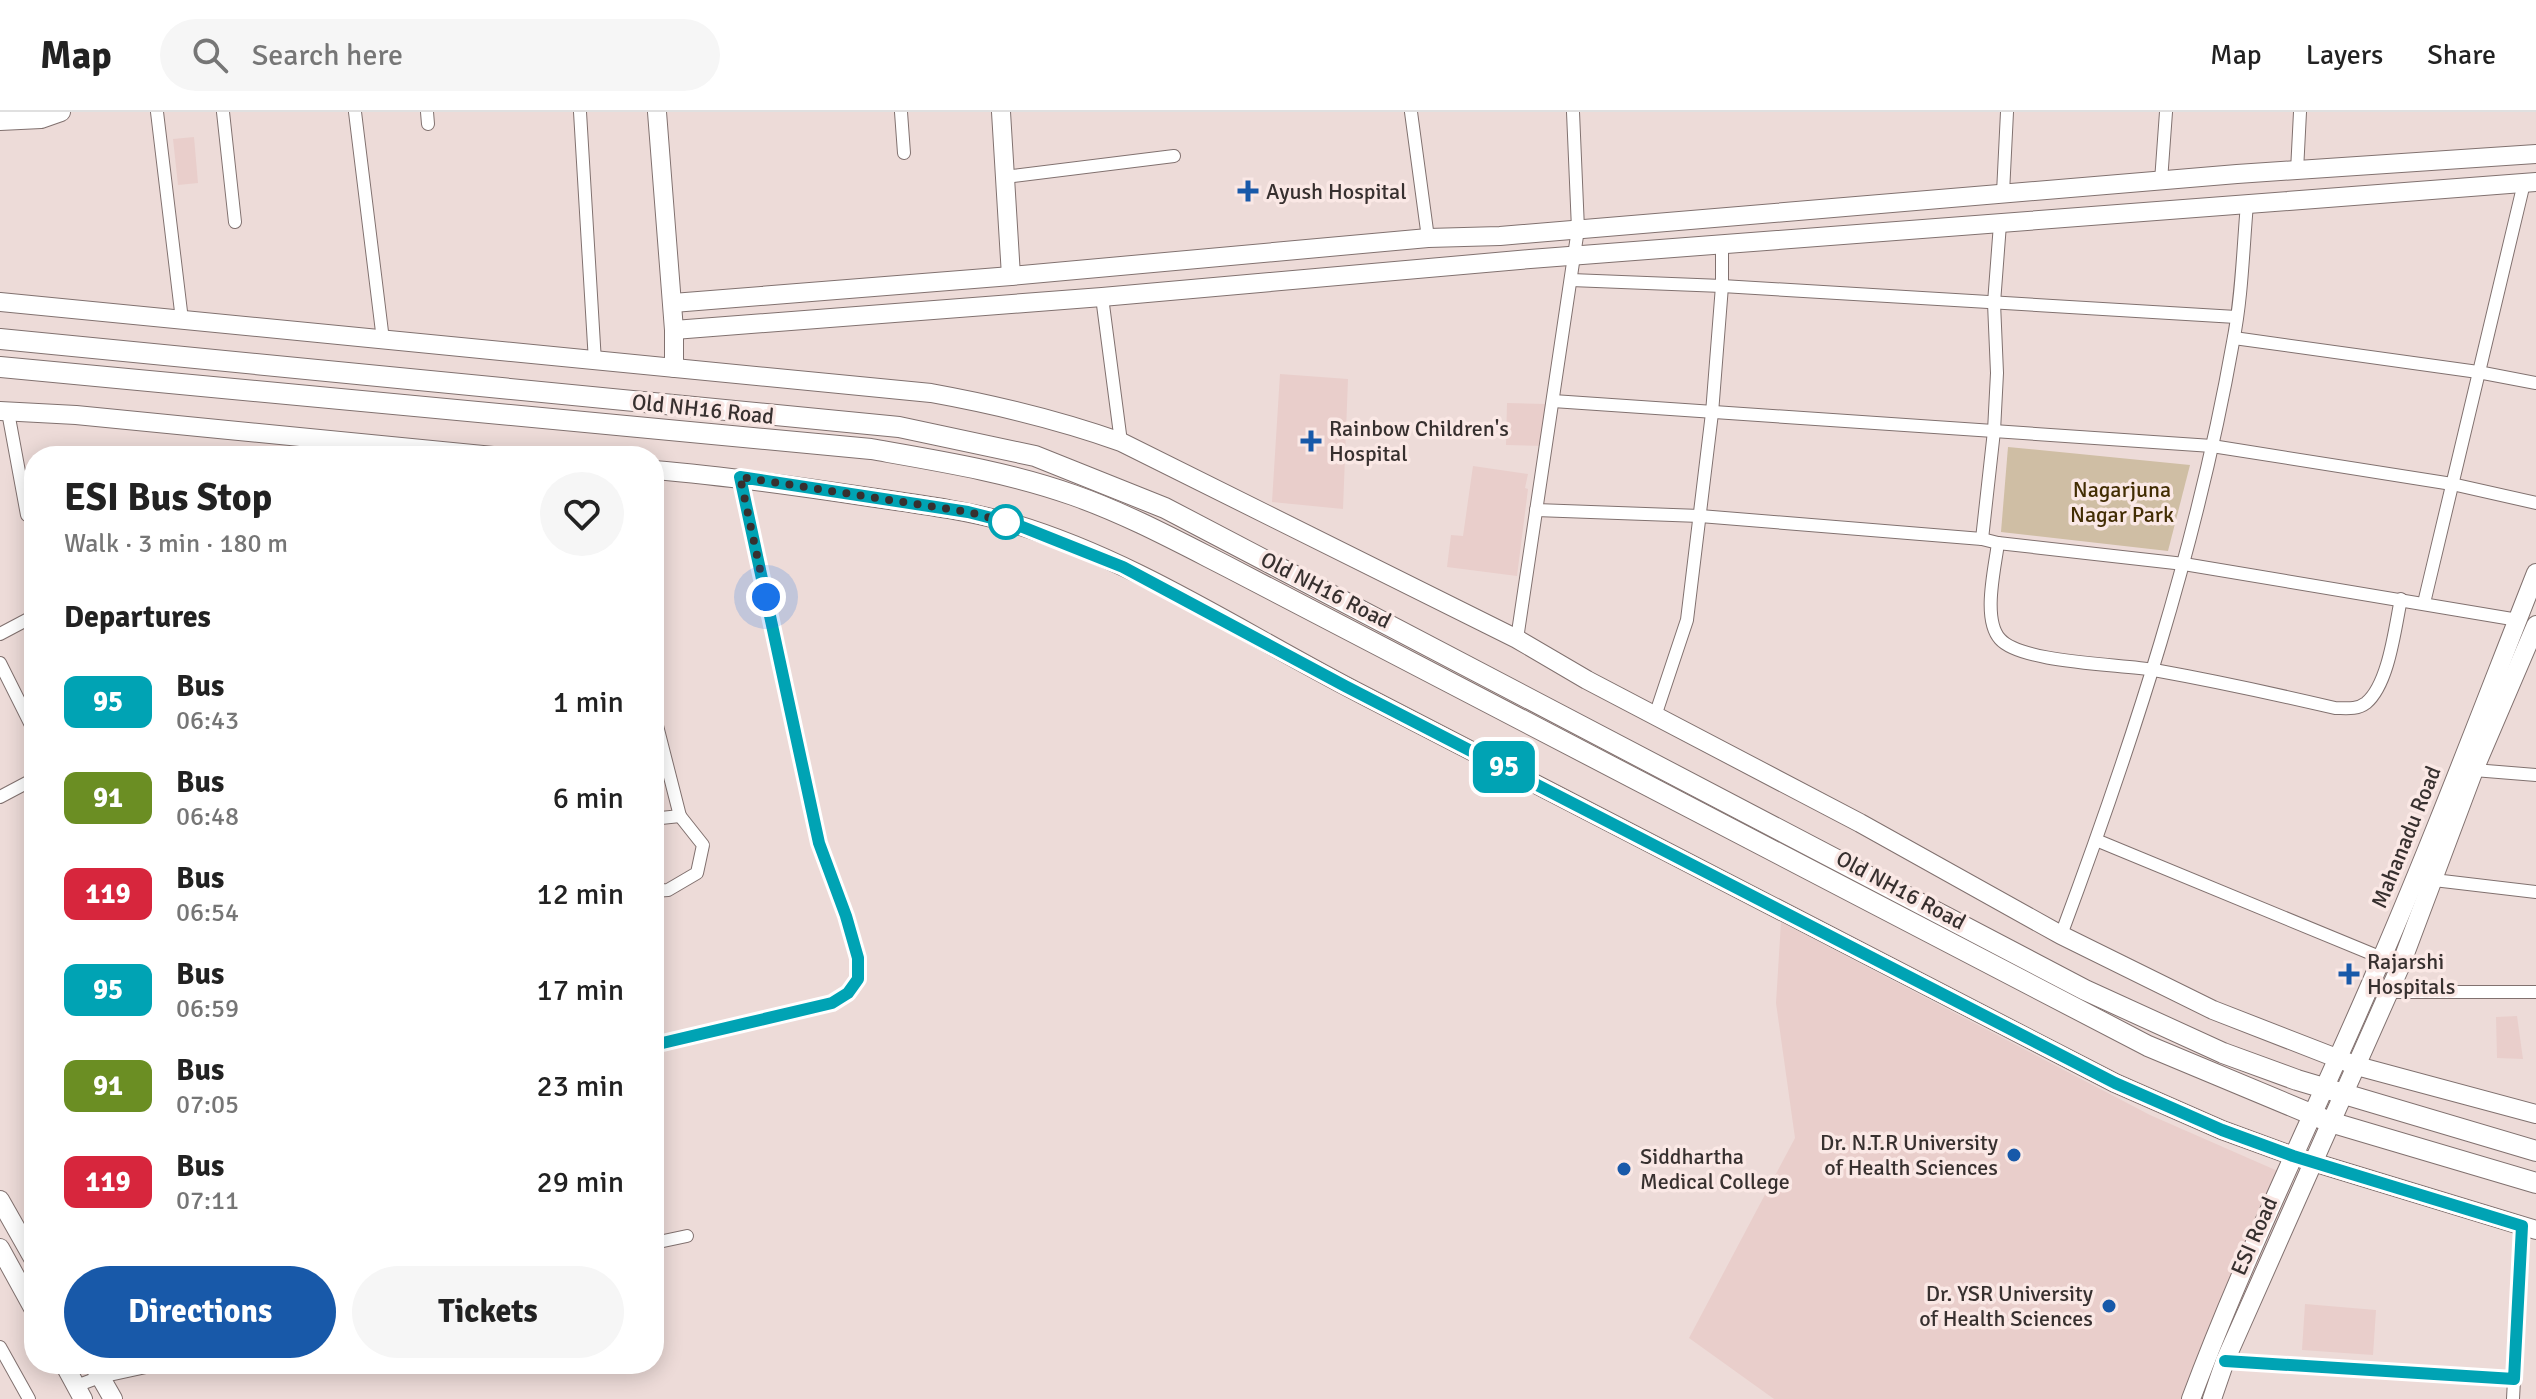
<!DOCTYPE html>
<html lang="en">
<head>
<meta charset="utf-8">
<style>
  :root { --surface:#fff; --page:#f6f6f6; --text:#222; --muted:#767676; --line:#e0e0e0; --accent:#1859a9 }
  body { margin:0; font-family:Signika,sans-serif; background:var(--page); color:var(--text); height:100vh; display:flex; flex-direction:column; font-size:30px; white-space:nowrap }
  * { box-sizing:border-box; margin:0 }
  p { font-size:26px; color:var(--muted) }
  .icon { flex:none; width:44px; height:44px; fill:none; stroke:currentColor; stroke-width:2; stroke-linecap:round; stroke-linejoin:round }
  .map { position:relative; flex:1; overflow:hidden }
  .sheet { position:absolute; left:24px; top:334px; width:640px; height:928px; display:flex; flex-direction:column; background:var(--surface); border-radius:32px; box-shadow:0 4px 20px #0003 }
  .sheet>* { flex:none }
  .badge { padding:0 16px; border-radius:12px; font-size:28px; line-height:52px }
  .you { position:absolute; width:40px; height:40px; margin:-20px; border:6px solid #fff; border-radius:50%; background:#1a73e8; box-shadow:0 0 0 12px #1a73e833 }
  .map>.badge { position:absolute; translate:-50% -50%; box-shadow:0 0 0 4px #fff }
  h2 { padding:0 40px; font-size:30px; line-height:72px }
  .round { display:grid; place-items:center; flex:none; width:84px; height:84px; border-radius:42px; background:var(--page) }
  .overview { display:flex; align-items:center; justify-content:space-between; height:136px; padding:0 40px }
  h1 { font-size:38px; font-weight:800; line-height:60px }
  .action { display:flex; gap:16px; margin-top:auto; padding:16px 40px }
  .action a { flex:1; height:92px; border-radius:48px; background:var(--accent); color:#fff; font-size:32px; font-weight:800; line-height:92px; text-align:center }
  .action a+a { background:var(--page); color:var(--text) }
  ul { padding:0; list-style:none }
  li { display:flex; align-items:center; gap:24px; height:96px; padding:0 40px }
  li div { flex:1 }
  li b { display:block; font-size:30px }
  li em { font-style:normal }
  li .badge { min-width:88px; font-weight:700; text-align:center }
  header { display:flex; align-items:center; gap:48px; box-sizing:border-box; height:112px; padding:0 40px; background:var(--surface); border-bottom:2px solid var(--line) }
  header strong { font-size:38px }
  nav { display:flex; gap:44px; margin-inline-start:auto; font-size:28px }
  .search { width:560px; height:72px; background:var(--page); display:flex; align-items:center; gap:20px; box-sizing:border-box; padding:0 28px; border-radius:44px; color:var(--muted); font-size:30px }
  .map>svg:first-child { display:block }
</style>
</head>
<body>
<header>
<strong>Map</strong>
<div class="search"><svg class="icon" aria-label="search" viewBox="0 0 24 24"><circle cx="10" cy="10" r="6"/><path d="M15 15l6 6"/></svg>Search here</div>
<nav><a>Map</a><a>Layers</a><a>Share</a></nav>
</header>
<div class="map">
<svg width="2536" height="1287" viewBox="0 0 2536 1287">
  <rect width="100%" height="100%" fill="#eddbd8"/>
  <!-- built -->
  <g fill="#e9cecb">
    <path d="M 194,25 L 198,71 L 178,73 L 173,27 Z"/>
    <path d="M 1280,262 L 1348,267 L 1343,397 L 1272,390 Z"/>
    <path d="M 1507,291 L 1547,292 L 1546,334 L 1506,333 Z"/>
    <path d="M 1473,354 L 1528,362 L 1525,376 L 1528,377 L 1517,464 L 1447,455 L 1451,423 L 1463,424 Z"/>
    <path d="M 1781,810 L 2150,1003 L 2280,1060 L 2200,1287 L 1774,1287 L 1689,1226 L 1795,1026 L 1776,891 Z"/>
    <path d="M 2517,904 L 2523,947 L 2497,946 L 2496,905 Z"/>
    <path d="M 2305,1192 L 2376,1198 L 2373,1243 L 2302,1238 Z"/>
  </g>
  <!-- green -->
  <path fill="#cfbea4" d="M 2008,335 L 2190,353 L 2168,439 L 2001,420 Z"/>
  <g fill="none" stroke-linecap="round" stroke-linejoin="round">
    <!-- street casing -->
    <g stroke="#81716f" stroke-width="14">
      <g id="street">
        <path d="M 157,0 L 182,208"/>
        <path d="M 223,0 L 235,110"/>
        <path d="M 355,0 L 383,228"/>
        <path d="M 427,0 L 428,12"/>
        <path d="M 580,0 L 595,250"/>
        <path d="M 901,0 L 904,41"/>
        <path d="M 1411,0 L 1428,126"/>
        <path d="M 2297,59 L 2300,0"/>
        <path d="M 1005,65 L 1174,44"/>
        <path d="M 2161,69 L 2166,0"/>
        <path d="M 2003,81 L 2007,0"/>
        <path d="M 1571,168 L 1722,174 L 2236,205"/>
        <path d="M 1102,185 L 1121,330"/>
        <path d="M 2234,226 L 2478,260 L 2536,271"/>
        <path d="M 1553,289 L 2212,334 L 2452,372 L 2536,391"/>
        <path d="M 8,300 L 27,403"/>
        <path d="M 1536,398 L 1700,404 L 1982,427 L 1998,431 L 2184,452 L 2518,508"/>
        <path d="M 1982,427 L 1994,319 L 1997,261 L 1994,191 L 2000,112"/>
        <path d="M 1998,431 C 1995,456 1982,507 2000,527 C 2021,551 2120,552 2154,558 C 2215,569 2275,582 2335,596 C 2345,596 2357,598 2366,591 C 2389,572 2395,515 2401,487"/>
        <path d="M 2424,491 L 2524,71"/>
        <path d="M 0,522 L 34,504"/>
        <path d="M 1517,527 L 1578,117 L 1573,0"/>
        <path d="M 0,551 L 34,619"/>
        <path d="M 654,602 L 680,704 L 661,706 L 654,700"/>
        <path d="M 1655,604 L 1687,508 L 1712,301 L 1722,174 L 1722,134"/>
        <path d="M 2474,658 L 2536,663"/>
        <path d="M 0,685 L 34,667"/>
        <path d="M 2096,728 L 2382,846"/>
        <path d="M 2434,768 L 2536,780"/>
        <path d="M 654,779 L 668,778 L 697,761 L 703,733 L 680,704"/>
        <path d="M 2061,823 C 2133,630 2197,434 2233,230 C 2242,185 2243,137 2247,92"/>
        <path d="M 2389,880 L 2536,880"/>
        <path d="M 654,933 L 832,891 L 848,881 L 858,867 L 858,846 L 846,804 L 819,731 L 740,365"/>
        <path d="M 654,1131 L 687,1124"/>
        <path d="M 0,1235 L 29,1287"/>
        <path d="M 2225,1249 L 2514,1267"/>
        <path d="M 76,1274 L 100,1265 L 160,1252"/>
        <path d="M 2513,1287 L 2522,1114"/>
      </g>
    </g>
    <!-- secondary casing -->
    <g stroke="#81716f" stroke-width="20">
      <g id="secondary">
        <path d="M 657,0 L 674,218 L 674,256"/>
        <path d="M 1001,0 L 1011,164"/>
        <path d="M 0,9 L 41,7 L 61,0"/>
        <path d="M 0,190 L 931,281 C 997,293 1059,308 1121,330 L 1517,527 L 1587,568 L 1860,711 L 2061,823 L 2213,898 L 2357,954 L 2536,1002"/>
        <path d="M 673,191 L 1011,164 L 1428,126 L 1500,124 L 2237,62 L 2536,42"/>
        <path d="M 674,218 L 1102,185 L 1530,147 L 2536,70"/>
        <path d="M 0,299 L 76,303 L 493,344"/>
        <path d="M 654,358 C 726,364 797,374 869,385 C 917,392 965,398 1011,411 C 1137,448 1249,525 1365,584 C 1615,712 1865,841 2115,971 L 2222,1018 L 2293,1044 L 2536,1118"/>
        <path d="M 0,1088 L 34,1148"/>
        <path d="M 0,1136 L 34,1198"/>
        <path d="M 64,1252 L 83,1287"/>
        <path d="M 93,1252 L 113,1287"/>
        <path d="M 2191,1287 C 2244,1145 2311,1010 2371,871 C 2430,736 2482,598 2536,461"/>
        <path d="M 2212,1287 L 2225,1249 L 2400,855 L 2474,658 L 2536,513"/>
      </g>
    </g>
    <!-- primary casing -->
    <g stroke="#81716f" stroke-width="22">
      <g id="primary">
        <path d="M 0,227 L 899,315 L 1035,344 L 1165,396 L 2085,878 L 2223,941 L 2297,968 L 2536,1039"/>
        <path d="M 0,255 L 871,337 C 939,349 1008,360 1073,383 C 1127,402 1177,429 1228,455 L 2148,934 L 2330,1010 L 2536,1071"/>
      </g>
    </g>
    <!-- street -->
    <use href="#street" stroke="#fff" stroke-width="12"/>
    <!-- secondary -->
    <use href="#secondary" stroke="#fff" stroke-width="18"/>
    <!-- primary -->
    <use href="#primary" stroke="#fff" stroke-width="20"/>
  </g>
  <g fill="none" stroke-linecap="round" stroke-linejoin="round">
    <!-- line casing -->
    <g stroke="#fff" stroke-width="18">
      <path id="line" d="M 654,933 L 832,891 L 848,881 L 858,867 L 858,846 L 846,804 L 819,731 L 740,365 L 968,400 L 1015,412 L 1123,455 L 1345,574 L 2115,971 L 2222,1018 L 2293,1044 L 2522,1114 L 2514,1267 L 2225,1249"/>
    </g>
    <!-- line -->
    <use href="#line" stroke="#00a3b4" stroke-width="12"/>
    <!-- walk -->
    <path stroke="#37302f" stroke-width="8" stroke-dasharray="0 14.4" d="M 766,485 L 740,365 L 968,400 L 1015,412 L 1006,410"/>
  </g>
  <!-- markers -->
  <g fill="#1859a9" stroke="#fae8e5" stroke-width="3">
    <path d="M1244 67h8v8h8v8h-8v8h-8v-8h-8v-8h8z"/>
    <path d="M1307 317h8v8h8v8h-8v8h-8v-8h-8v-8h8z"/>
    <path d="M2345 850h8v8h8v8h-8v8h-8v-8h-8v-8h8z"/>
    <circle cx="2014" cy="1043" r="8"/>
    <circle cx="1624" cy="1057" r="8"/>
    <circle cx="2109" cy="1194" r="8"/>
  </g>
  <circle fill="#fff" stroke="#00a3b4" stroke-width="4" cx="1006" cy="410" r="16"/>
  <g text-anchor="middle" dominant-baseline="central" stroke-width="7" stroke-linejoin="round" paint-order="stroke">
    <!-- poi labels -->
    <g font-size="22" fill="#37302f" stroke="#fae8e5" text-anchor="start">
      <text x="1266" y="79">Ayush Hospital</text>
      <text x="1329" y="316">Rainbow Children's<tspan x="1329" dy="25">Hospital</tspan></text>
      <text x="2367" y="849">Rajarshi<tspan x="2367" dy="25">Hospitals</tspan></text>
      <text x="1998" y="1030" text-anchor="end">Dr. N.T.R University<tspan x="1998" dy="25">of Health Sciences</tspan></text>
      <text x="1640" y="1044">Siddhartha<tspan x="1640" dy="25">Medical College</tspan></text>
      <text x="2093" y="1181" text-anchor="end">Dr. YSR University<tspan x="2093" dy="25">of Health Sciences</tspan></text>
    </g>
    <!-- street labels -->
    <g font-size="22" fill="#37302f" stroke="#fae8e5">
      <text transform="translate(703 297) rotate(6)">Old NH16 Road</text>
      <text transform="translate(1326 478) rotate(27)">Old NH16 Road</text>
      <text transform="translate(2406 725) rotate(-68)">Mahanadu Road</text>
      <text transform="translate(1901 778) rotate(28)">Old NH16 Road</text>
      <text transform="translate(2254 1124) rotate(-66)">ESI Road</text>
    </g>
    <!-- park labels -->
    <g font-size="22" fill="#422d03" stroke="#fae8e5">
      <text x="2122" y="377">Nagarjuna<tspan x="2122" dy="25">Nagar Park</tspan></text>
    </g>
  </g>
</svg>
<div class="you" style="left:766px;top:485px"></div>
<b class="badge" style="left:1504px;top:655px;background:#00a3b4;color:#fff">95</b>
<section class="sheet">
<div class="overview"><div><h1>ESI Bus Stop</h1><p>Walk · 3 min · 180 m</p></div><a class="round"><svg class="icon" aria-label="heart" viewBox="0 0 24 24"><path d="M12 20l-8-8c-3-5 5-10 8-4 3-6 11-1 8 4z"/></svg></a></div>
<h2>Departures</h2>
<ul>
<li><span class="badge" style="background:#00a3b4;color:#fff">95</span><div><b>Bus</b><p>06:43</p></div><em>1 min</em></li>
<li><span class="badge" style="background:#6b8e23;color:#fff">91</span><div><b>Bus</b><p>06:48</p></div><em>6 min</em></li>
<li><span class="badge" style="background:#d7263d;color:#fff">119</span><div><b>Bus</b><p>06:54</p></div><em>12 min</em></li>
<li><span class="badge" style="background:#00a3b4;color:#fff">95</span><div><b>Bus</b><p>06:59</p></div><em>17 min</em></li>
<li><span class="badge" style="background:#6b8e23;color:#fff">91</span><div><b>Bus</b><p>07:05</p></div><em>23 min</em></li>
<li><span class="badge" style="background:#d7263d;color:#fff">119</span><div><b>Bus</b><p>07:11</p></div><em>29 min</em></li>
</ul>
<div class="action"><a>Directions</a><a>Tickets</a></div>
</section>
</div>
</body>
</html>
